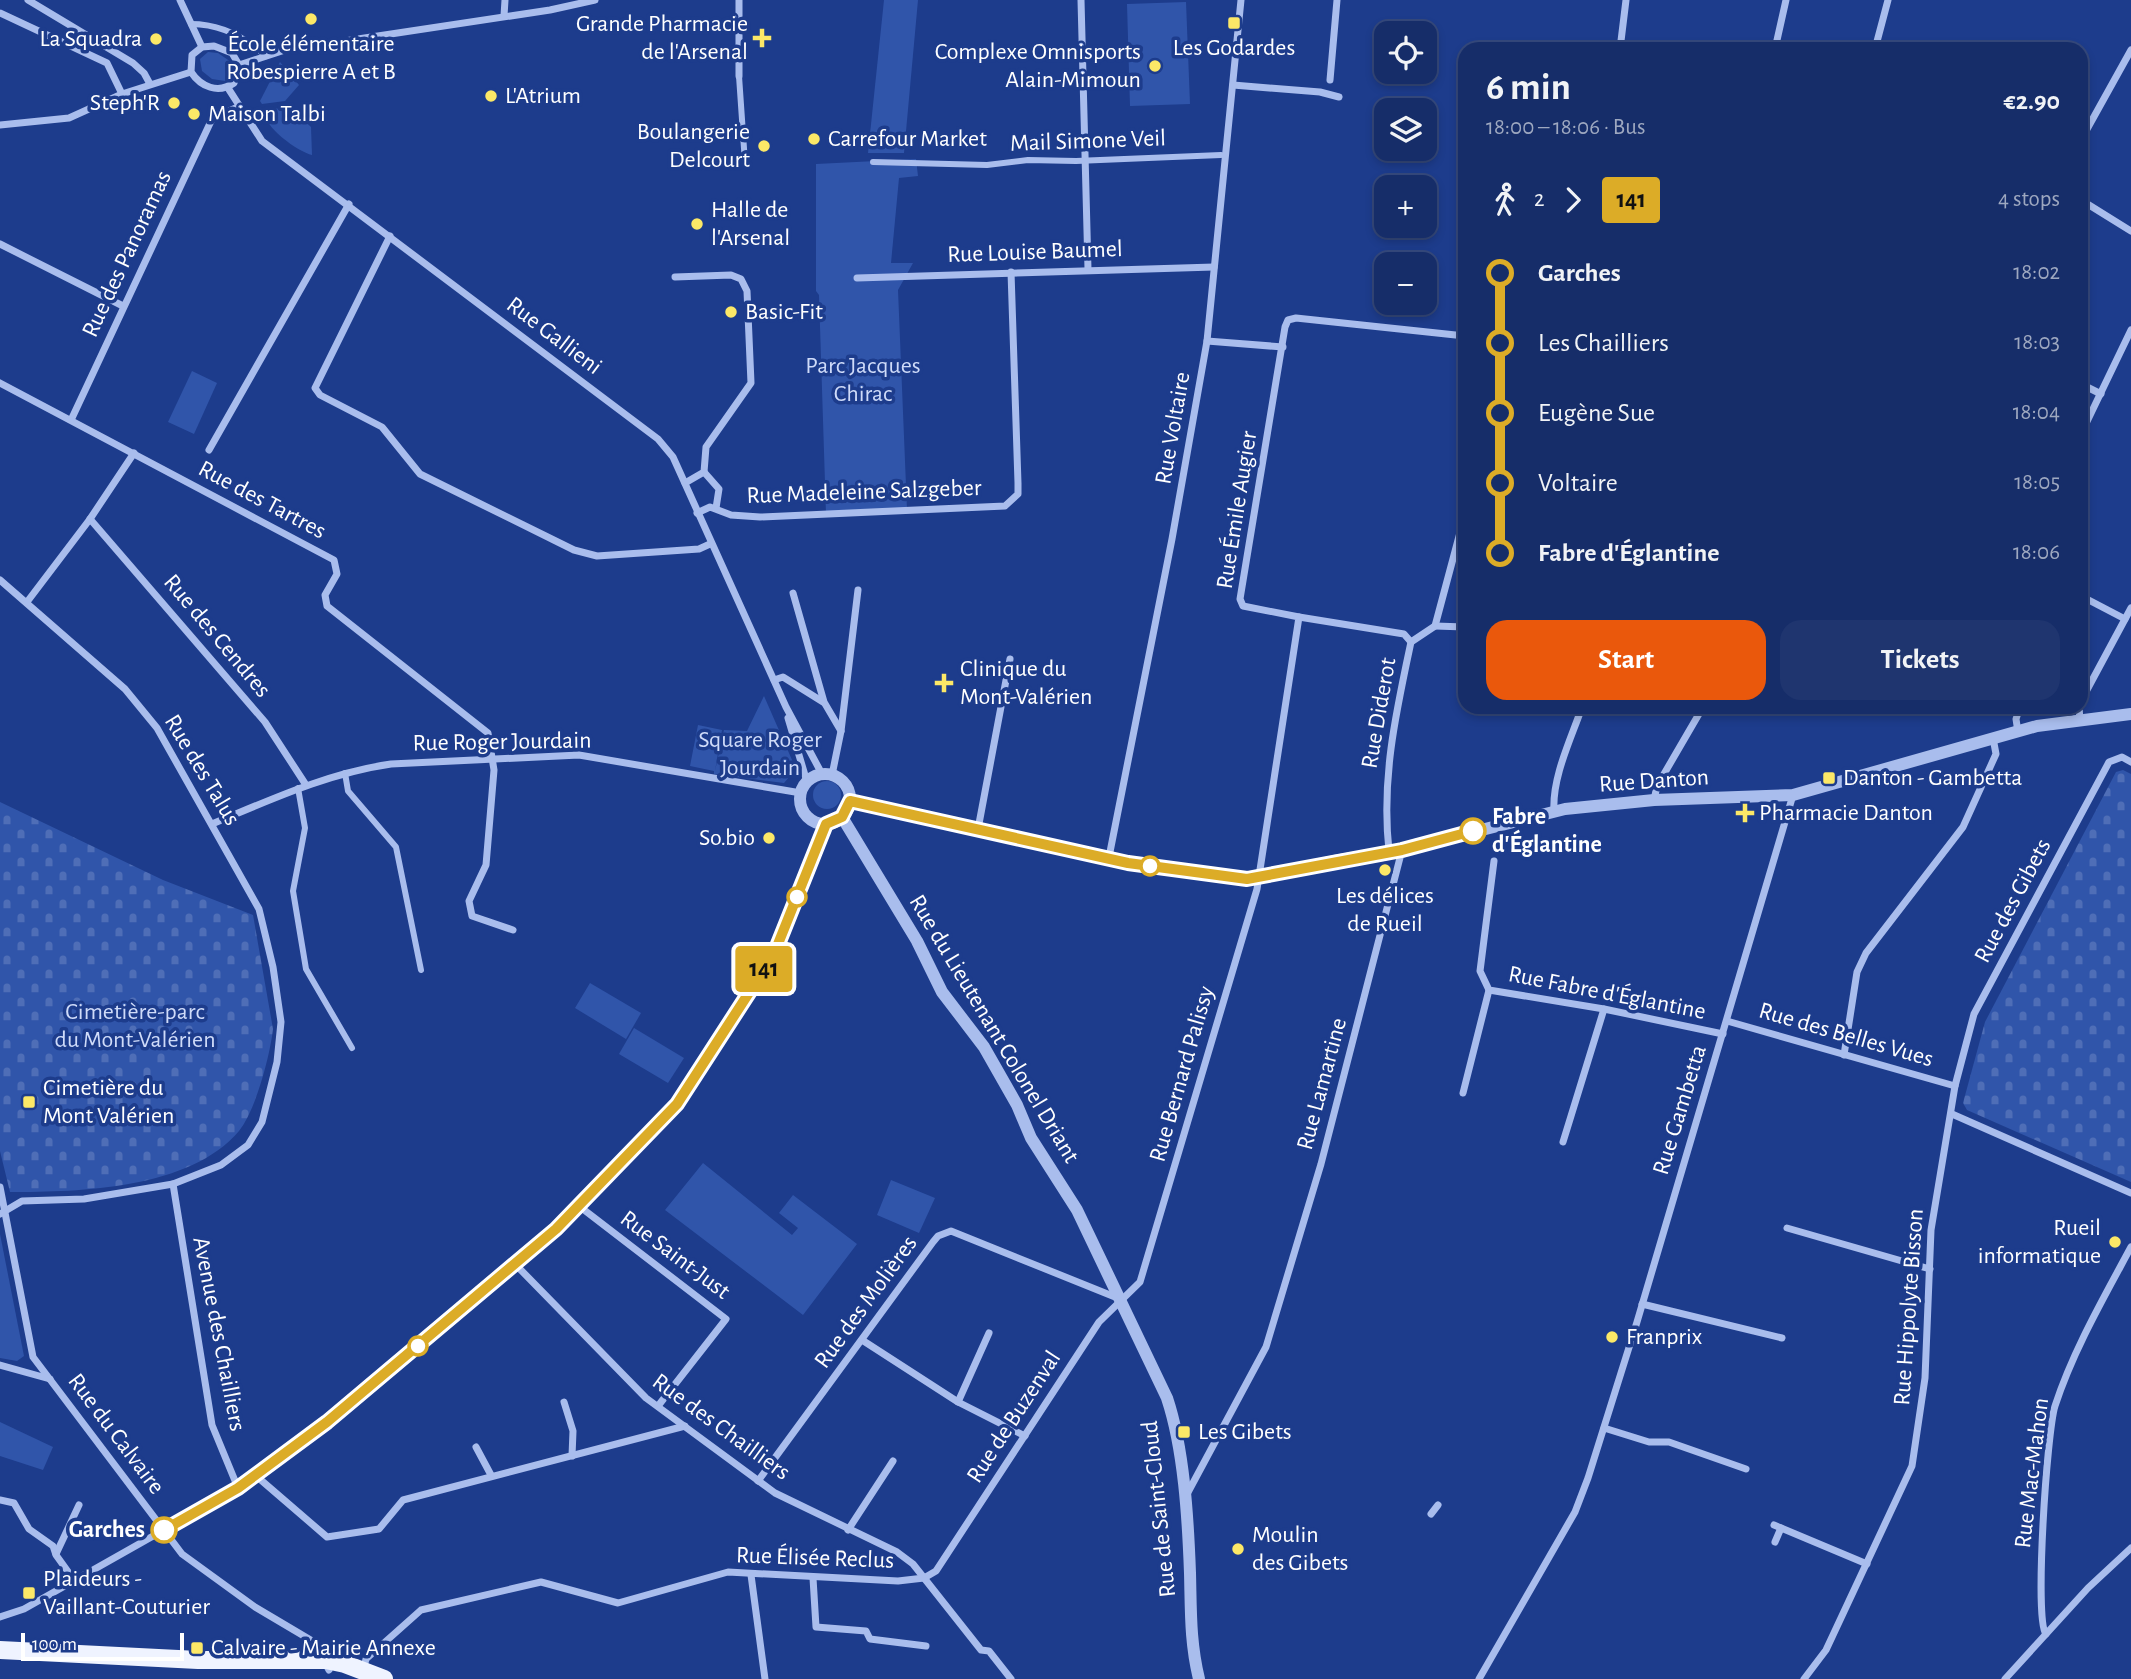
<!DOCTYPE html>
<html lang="en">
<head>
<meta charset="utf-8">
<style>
  :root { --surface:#162d69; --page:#1f356f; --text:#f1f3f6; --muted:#9ea8c0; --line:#35497d; --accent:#ea580c }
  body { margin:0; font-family:"Alegreya Sans",sans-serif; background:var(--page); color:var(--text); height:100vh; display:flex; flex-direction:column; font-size:26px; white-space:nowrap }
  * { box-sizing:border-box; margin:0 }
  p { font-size:23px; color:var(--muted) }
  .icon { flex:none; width:38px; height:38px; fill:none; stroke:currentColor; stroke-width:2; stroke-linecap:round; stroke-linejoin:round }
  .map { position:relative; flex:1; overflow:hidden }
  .side { position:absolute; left:1458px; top:42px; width:630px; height:672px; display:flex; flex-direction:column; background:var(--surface); border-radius:21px; box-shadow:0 4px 10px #0003,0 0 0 2px var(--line) }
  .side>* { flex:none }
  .badge { padding:0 14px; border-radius:5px; font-size:24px; line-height:46px }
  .tools { position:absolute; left:1374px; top:21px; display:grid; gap:14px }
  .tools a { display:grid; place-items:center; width:63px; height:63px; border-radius:14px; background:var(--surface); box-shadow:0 4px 10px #0003,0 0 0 2px var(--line); font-size:35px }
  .scale { position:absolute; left:21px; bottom:18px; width:163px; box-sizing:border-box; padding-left:7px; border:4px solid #fff; border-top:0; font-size:19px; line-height:24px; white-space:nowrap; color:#fff; -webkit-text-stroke:5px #1d3c8c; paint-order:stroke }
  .map>.badge { position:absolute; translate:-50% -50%; box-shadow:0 0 0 4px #fff }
  .legs { display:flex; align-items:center; gap:10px; height:77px; padding:0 28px; font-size:23px }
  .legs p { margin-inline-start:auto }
  .headline { display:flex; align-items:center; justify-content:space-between; height:119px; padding:0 28px }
  h1 { font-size:38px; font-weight:700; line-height:52px }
  .button { display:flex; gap:14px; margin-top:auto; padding:14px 28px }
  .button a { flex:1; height:80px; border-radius:21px; background:var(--accent); color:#fff; font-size:28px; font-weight:700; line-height:80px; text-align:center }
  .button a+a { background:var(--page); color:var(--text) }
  ul { padding:0 28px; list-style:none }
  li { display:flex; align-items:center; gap:24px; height:70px; font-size:26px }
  li i { display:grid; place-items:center; width:10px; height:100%; margin:0 9px; background:currentColor }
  li i::after { content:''; width:18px; height:18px; margin:-9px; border:5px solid; border-radius:50%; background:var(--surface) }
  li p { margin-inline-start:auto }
  li:first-child i { background:linear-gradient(#0000 50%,currentColor 0) }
  li:last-child i { background:linear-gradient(currentColor 50%,#0000 0) }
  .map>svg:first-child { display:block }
</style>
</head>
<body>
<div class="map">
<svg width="2131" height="1679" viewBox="0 0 2131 1679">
  <defs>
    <pattern id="cemetery-stones" width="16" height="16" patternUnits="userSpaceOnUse" patternTransform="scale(1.75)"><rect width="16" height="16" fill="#3055aa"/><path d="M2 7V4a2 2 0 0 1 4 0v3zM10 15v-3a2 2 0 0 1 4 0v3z" fill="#4f6eb7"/></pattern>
  </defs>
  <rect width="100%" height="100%" fill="#1d3c8c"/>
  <!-- green -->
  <g fill="#3055aa">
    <path d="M 884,0 L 918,0 L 904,153 L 868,153 Z"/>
    <path d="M 1186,2 L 1190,104 L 1130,106 L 1127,4 Z"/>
    <path d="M 208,52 L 218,53 L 231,62 L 233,73 L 225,81 L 212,79 L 202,71 L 200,59 Z"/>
    <path d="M 280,62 L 299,85 L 285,101 L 262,104 L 260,101 Z"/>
    <path d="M 290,107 L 311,127 L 312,155 C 298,152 262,126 264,110 Z"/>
    <path d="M 916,159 L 918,176 L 899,178 L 891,263 L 913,263 L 898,290 L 907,510 L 826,514 L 819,295 L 816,291 L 816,164 Z"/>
    <path d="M 192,371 L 217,383 L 194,434 L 168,422 Z"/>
    <path d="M 764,696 L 796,769 L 784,783 L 714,774 L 714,771 L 690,766 L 698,725 L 722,730 L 715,771 L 724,730 L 747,731 Z"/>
    <circle cx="827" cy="795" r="14"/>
    <path d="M 590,983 L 641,1013 L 626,1039 L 575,1008 Z"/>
    <path d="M 634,1028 L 684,1058 L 668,1083 L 619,1054 Z"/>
    <path d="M 703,1163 L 792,1235 L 798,1228 L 779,1213 L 793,1195 L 857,1244 L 803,1315 L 665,1210 Z"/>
    <path d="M 891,1180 L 935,1198 L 919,1233 L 877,1215 Z"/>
    <path d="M 0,1234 L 24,1356 L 17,1361 L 0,1358 Z"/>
    <path d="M 0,1422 L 53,1447 L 43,1470 L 0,1456 Z"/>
  </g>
  <!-- cemetery -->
  <g fill="url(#cemetery-stones)">
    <path d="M 2123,770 L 2131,774 L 2131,1182 L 1967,1110 L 1963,1103 L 1985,1022 L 2116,772 Z"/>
    <path d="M 0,802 L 163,880 L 253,915 L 273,1029 C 270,1055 256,1110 239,1131 C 190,1189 80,1192 10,1192 L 0,1151 Z"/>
  </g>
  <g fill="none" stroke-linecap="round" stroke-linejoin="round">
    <!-- pedestrian -->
    <g stroke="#a9bded" stroke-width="6">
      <path d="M 191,24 C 220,24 245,37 266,56"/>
      <path d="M 739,76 L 745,163"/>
      <path d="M 873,162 L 987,165 L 1028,160 L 1076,161 L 1221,155"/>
      <path d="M 345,773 L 348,791 L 396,847 L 421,970"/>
      <path d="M 298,788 L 305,828 L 293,891 L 306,969 L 352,1048"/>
    </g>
    <!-- minor -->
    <g stroke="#a9bded" stroke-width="7">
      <path d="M 28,0 L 133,63 L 144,73 L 150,84"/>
      <path d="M 180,0 L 202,47"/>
      <path d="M 739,0 L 739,76"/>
      <path d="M 1081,0 L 1088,269"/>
      <path d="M 0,13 L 107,63 L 122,94"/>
      <path d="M 504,16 L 505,0"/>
      <path d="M 214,46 L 232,53 L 239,65 L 234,83 C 218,94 201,87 191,72 L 192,55 L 202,47 Z"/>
      <path d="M 1620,49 L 1626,0"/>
      <path d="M 1775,49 L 1786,0"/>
      <path d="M 1875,49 L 1888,0"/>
      <path d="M 239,65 L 285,50 L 550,10 L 595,0"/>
      <path d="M 1330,80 L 1337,0"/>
      <path d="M 1233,85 L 1320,92 L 1339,97"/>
      <path d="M 228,88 L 262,141 L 658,439 L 673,457 L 786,707 L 822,774"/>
      <path d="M 0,125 L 69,118 L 122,94 L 191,72"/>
      <path d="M 2081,140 L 2131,50"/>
      <path d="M 2081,200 L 2131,231"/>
      <path d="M 390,236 L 315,388 L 320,395 L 382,427 L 420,474 L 574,550 L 597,556 L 699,549 L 710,544"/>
      <path d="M 0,244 L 123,306"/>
      <path d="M 675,277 L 731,275 L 741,279 L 747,291 L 751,383 L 706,447 L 704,472 L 685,483"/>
      <path d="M 857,278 L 1214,267"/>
      <path d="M 1207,341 L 1283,347"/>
      <path d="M 0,383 L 334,560 L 337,574 L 325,595 L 327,606 L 488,733 L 494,770 L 486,865 L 469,901 L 472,916 L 513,930"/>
      <path d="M 2081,384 L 2101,394"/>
      <path d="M 72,418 L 212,119 L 240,106"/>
      <path d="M 2081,434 L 2131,330"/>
      <path d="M 209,450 L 349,204"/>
      <path d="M 704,472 L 719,489 L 716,508"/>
      <path d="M 697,513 L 710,507 L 731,515 L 760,517 L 1005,506 L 1018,494 L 1018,483 L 1011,272"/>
      <path d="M 90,519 L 265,722 L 306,785"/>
      <path d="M 0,580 L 125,689 L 157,728 L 259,909 L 273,967 L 281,1022 L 277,1062 L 262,1122 L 248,1145 L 221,1165 L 173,1184 L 84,1199 L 22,1201 L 0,1214"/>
      <path d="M 793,593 L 824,702 L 841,731"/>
      <path d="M 2081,596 L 2125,619"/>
      <path d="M 27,602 L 90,519 L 134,453"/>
      <path d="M 1299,617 L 1404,634 L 1411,642"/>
      <path d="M 1435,626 L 1465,627"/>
      <path d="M 774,680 L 783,677 L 823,702"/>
      <path d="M 2081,701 L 2131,608"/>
      <path d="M 2079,707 L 2080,720"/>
      <path d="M 788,718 L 807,782"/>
      <path d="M 2018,732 L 2016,719 L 2020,707"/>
      <path d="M 832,775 L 841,731 L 858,590"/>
      <path d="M 1654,800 L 1657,786 L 1703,707"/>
      <path d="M 1554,811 C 1552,777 1571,739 1582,707"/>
      <path d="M 212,824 C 270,800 328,773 391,764 L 579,755 L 801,793"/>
      <path d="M 978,829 L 1010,659"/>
      <path d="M 1389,851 C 1381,779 1396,712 1411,642 L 1435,626 L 1465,514"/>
      <path d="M 1109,857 L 1172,539 L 1207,341 L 1241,0"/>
      <path d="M 1494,861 L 1480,971 L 1489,990 L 1604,1009 L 1723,1034"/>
      <path d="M 1727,1021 L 1955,1086"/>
      <path d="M 1844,1055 L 1857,972 L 1866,953 L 1963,827 L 1996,754 L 1993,738"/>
      <path d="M 1463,1093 L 1489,990"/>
      <path d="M 1952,1114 L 2131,1193"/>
      <path d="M 1563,1142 L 1604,1009"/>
      <path d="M 173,1184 L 212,1425 L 238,1488"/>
      <path d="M 0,1187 L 33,1357 L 182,1554 L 255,1607 L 314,1642 L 329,1670"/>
      <path d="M 579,1206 L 726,1319 L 658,1406"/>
      <path d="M 1787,1228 L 1930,1269"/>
      <path d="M 515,1264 L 646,1398 L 775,1493 L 897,1552 L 913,1564 L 981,1650 L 989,1651 L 1011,1679"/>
      <path d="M 1642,1304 L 1782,1338"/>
      <path d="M 862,1340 L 958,1402 L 1025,1436"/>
      <path d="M 0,1365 L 50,1379"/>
      <path d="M 564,1402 L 573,1431 L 572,1456"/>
      <path d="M 958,1402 L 989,1333"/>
      <path d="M 1604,1428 L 1649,1442 L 1669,1442 L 1746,1469"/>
      <path d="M 476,1447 L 491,1475"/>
      <path d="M 255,1475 L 327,1537 L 379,1529 L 403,1500 L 685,1426"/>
      <path d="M 758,1481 L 933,1242 L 938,1236 L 951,1231 L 1120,1299"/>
      <path d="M 1186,1496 L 1266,1347 L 1321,1164 L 1402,850"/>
      <path d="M 0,1500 L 14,1503 L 29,1529 L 53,1546 L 56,1555 L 74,1580"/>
      <path d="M 1431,1514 L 1438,1505"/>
      <path d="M 1774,1525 L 1867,1564"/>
      <path d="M 848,1530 L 893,1461"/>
      <path d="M 1775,1542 L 1781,1528"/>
      <path d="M 56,1554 L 79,1505"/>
      <path d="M 751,1575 L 765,1679"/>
      <path d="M 813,1578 L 816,1627 L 866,1631 L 870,1639 L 926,1646"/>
      <path d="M 0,1617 L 24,1609 L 238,1488 L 327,1422 L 579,1206 L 684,1094 L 774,954 L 826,824"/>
      <path d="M 2046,1634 C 2034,1620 2047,1431 2055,1406 C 2073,1351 2103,1299 2131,1247"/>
      <path d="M 363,1671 L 366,1659 L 421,1610 L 541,1582 L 618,1603 L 728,1572 L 898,1581 L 924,1578 L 936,1571 L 1099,1322 L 1140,1282 L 1257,889 L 1299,617 L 1243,606 L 1240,599 L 1285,327 L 1288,320 L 1296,318 L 1465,336"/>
      <path d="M 1479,1679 L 1575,1512 L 1588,1478 L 1637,1322 L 1793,795"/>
      <path d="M 1804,1679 L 1826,1650 L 1912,1466 L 1925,1378 L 1931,1230 L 1955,1086 L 1974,1014 L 2109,762 L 2122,757 L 2131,762"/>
      <path d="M 2005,1679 L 2088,1588 L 2131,1548"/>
    </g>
    <!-- tertiary -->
    <g stroke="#a9bded" stroke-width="12">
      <circle cx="825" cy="799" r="25"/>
      <path d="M 850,801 L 1128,863 L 1223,877 L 1259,878 L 1334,861 L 1402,850 L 1565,809 L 1654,800 L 1793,795 L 2037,726 L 2131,714"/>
      <path d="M 842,817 L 917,941 L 942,992 L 984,1047 L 1017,1105 L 1031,1138 L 1077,1210 L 1167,1398 C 1184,1449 1188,1518 1190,1573 C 1191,1611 1190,1642 1199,1679"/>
    </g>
    <!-- primary -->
    <path stroke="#eff3ff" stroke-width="18" d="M 0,1650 L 198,1660 L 326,1660 L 345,1664 L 384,1679"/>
  </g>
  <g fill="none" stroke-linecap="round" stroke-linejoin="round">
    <!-- line-1 casing -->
    <g stroke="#fff" stroke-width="16">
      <path id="line-1" d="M 164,1530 L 238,1488 L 327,1422 L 556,1229 L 677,1104 L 774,954 L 826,824 L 842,817 L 850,801 L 1128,863 L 1247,879 L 1402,850 L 1473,831"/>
    </g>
    <!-- line-1 -->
    <use href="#line-1" stroke="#dcac27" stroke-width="10"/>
  </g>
  <!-- markers -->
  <g fill="#fce867" stroke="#1d3c8c" stroke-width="2.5">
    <circle cx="311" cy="19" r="7"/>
    <rect x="1227" y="16" width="14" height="14" rx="3.5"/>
    <path d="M758.5 27.5h7v7h7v7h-7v7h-7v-7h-7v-7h7z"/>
    <circle cx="156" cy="39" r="7"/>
    <circle cx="1155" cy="66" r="7"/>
    <circle cx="491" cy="96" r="7"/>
    <circle cx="174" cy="103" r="7"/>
    <circle cx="194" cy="114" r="7"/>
    <circle cx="814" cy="139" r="7"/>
    <circle cx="764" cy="146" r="7"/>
    <circle cx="697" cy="224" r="7"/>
    <circle cx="731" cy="312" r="7"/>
    <path d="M940.5 672.5h7v7h7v7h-7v7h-7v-7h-7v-7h7z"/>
    <rect x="1822" y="771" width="14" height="14" rx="3.5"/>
    <path d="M1741.5 802.5h7v7h7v7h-7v7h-7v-7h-7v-7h7z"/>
    <circle cx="769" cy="838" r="7"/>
    <circle cx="1385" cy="870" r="7"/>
    <rect x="22" y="1095" width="14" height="14" rx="3.5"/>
    <circle cx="2115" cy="1242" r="7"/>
    <circle cx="1612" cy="1337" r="7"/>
    <rect x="1177" y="1425" width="14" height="14" rx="3.5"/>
    <circle cx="1238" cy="1549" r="7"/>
    <rect x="22" y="1586" width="14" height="14" rx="3.5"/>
    <rect x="190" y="1641" width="14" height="14" rx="3.5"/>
  </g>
  <g fill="#fff" stroke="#dcac27" stroke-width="3.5">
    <circle cx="1473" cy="831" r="12"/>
    <circle cx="1150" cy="866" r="9"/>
    <circle cx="797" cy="897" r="9"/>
    <circle cx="418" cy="1346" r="9"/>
    <circle cx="164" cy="1530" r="12"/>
  </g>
  <g text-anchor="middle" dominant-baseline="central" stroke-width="7" stroke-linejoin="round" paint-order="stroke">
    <!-- poi labels -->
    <g font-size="24" fill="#fff" stroke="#1d3c8c" text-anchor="start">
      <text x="748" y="24" text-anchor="end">Grande Pharmacie<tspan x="748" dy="28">de l'Arsenal</tspan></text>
      <text x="142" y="39" text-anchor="end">La Squadra</text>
      <text x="311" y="44" text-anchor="middle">École élémentaire<tspan x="311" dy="28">Robespierre A et B</tspan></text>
      <text x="1234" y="48" text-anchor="middle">Les Godardes</text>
      <text x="1141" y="52" text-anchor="end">Complexe Omnisports<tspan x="1141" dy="28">Alain-Mimoun</tspan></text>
      <text x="505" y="96">L'Atrium</text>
      <text x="160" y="103" text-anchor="end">Steph'R</text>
      <text x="208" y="114">Maison Talbi</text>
      <text x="750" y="132" text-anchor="end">Boulangerie<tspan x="750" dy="28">Delcourt</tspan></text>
      <text x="828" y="139">Carrefour Market</text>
      <text x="711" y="210">Halle de<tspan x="711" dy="28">l'Arsenal</tspan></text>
      <text x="745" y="312">Basic-Fit</text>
      <text x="960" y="669">Clinique du<tspan x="960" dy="28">Mont-Valérien</tspan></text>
      <text x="1843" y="778">Danton - Gambetta</text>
      <text x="1759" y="813">Pharmacie Danton</text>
      <text x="755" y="838" text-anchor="end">So.bio</text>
      <text x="1385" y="896" text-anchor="middle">Les délices<tspan x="1385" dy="28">de Rueil</tspan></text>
      <text x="43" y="1088">Cimetière du<tspan x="43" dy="28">Mont Valérien</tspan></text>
      <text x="2101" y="1228" text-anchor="end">Rueil<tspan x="2101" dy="28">informatique</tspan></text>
      <text x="1626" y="1337">Franprix</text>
      <text x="1198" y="1432">Les Gibets</text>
      <text x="1252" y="1535">Moulin<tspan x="1252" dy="28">des Gibets</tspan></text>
      <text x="43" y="1579">Plaideurs -<tspan x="43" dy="28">Vaillant-Couturier</tspan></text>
      <text x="211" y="1648">Calvaire - Mairie Annexe</text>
    </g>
    <!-- street labels -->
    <g font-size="24" fill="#fff" stroke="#1d3c8c">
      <text transform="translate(1088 141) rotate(-2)">Mail Simone Veil</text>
      <text transform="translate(1035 252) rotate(-2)">Rue Louise Baumel</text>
      <text transform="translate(127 254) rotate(-65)">Rue des Panoramas</text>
      <text transform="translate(554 336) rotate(37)">Rue Gallieni</text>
      <text transform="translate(1173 428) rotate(-80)">Rue Voltaire</text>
      <text transform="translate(864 492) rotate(-2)">Rue Madeleine Salzgeber</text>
      <text transform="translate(262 500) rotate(28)">Rue des Tartres</text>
      <text transform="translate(1237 510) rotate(-81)">Rue Émile Augier</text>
      <text transform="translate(217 636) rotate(50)">Rue des Cendres</text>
      <text transform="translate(1379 713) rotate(-80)">Rue Diderot</text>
      <text transform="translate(502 742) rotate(-1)">Rue Roger Jourdain</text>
      <text transform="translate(202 770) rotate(59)">Rue des Talus</text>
      <text transform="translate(1654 781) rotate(-4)">Rue Danton</text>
      <text transform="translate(2013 901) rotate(-62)">Rue des Gibets</text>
      <text transform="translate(1607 993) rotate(11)">Rue Fabre d'Églantine</text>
      <text transform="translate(994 1029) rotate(59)">Rue du Lieutenant Colonel Driant</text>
      <text transform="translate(1846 1035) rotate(16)">Rue des Belles Vues</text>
      <text transform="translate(1182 1074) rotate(-74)">Rue Bernard Palissy</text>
      <text transform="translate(1322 1084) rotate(-75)">Rue Lamartine</text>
      <text transform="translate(1680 1110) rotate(-73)">Rue Gambetta</text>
      <text transform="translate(675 1255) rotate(37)">Rue Saint-Just</text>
      <text transform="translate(866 1302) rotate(-54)">Rue des Molières</text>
      <text transform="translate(1909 1307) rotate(-86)">Rue Hippolyte Bisson</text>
      <text transform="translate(219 1334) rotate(79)">Avenue des Chailliers</text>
      <text transform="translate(1014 1417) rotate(-57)">Rue de Buzenval</text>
      <text transform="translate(721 1427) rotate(36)">Rue des Chailliers</text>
      <text transform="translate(116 1434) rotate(53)">Rue du Calvaire</text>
      <text transform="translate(2032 1473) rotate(-83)">Rue Mac-Mahon</text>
      <text transform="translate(1159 1509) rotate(-96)">Rue de Saint-Cloud</text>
      <text transform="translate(815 1558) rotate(2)">Rue Élisée Reclus</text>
    </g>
    <!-- park labels -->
    <g font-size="24" fill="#cfdbf9" stroke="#1d3c8c">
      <text x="863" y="366">Parc Jacques<tspan x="863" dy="28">Chirac</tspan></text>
      <text x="760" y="740">Square Roger<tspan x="760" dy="28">Jourdain</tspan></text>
      <text x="135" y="1012">Cimetière-parc<tspan x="135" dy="28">du Mont-Valérien</tspan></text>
    </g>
    <!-- stop labels -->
    <g font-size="24" font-weight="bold" fill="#fff" stroke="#1d3c8c" text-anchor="start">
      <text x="1492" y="817">Fabre<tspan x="1492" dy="28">d'Églantine</tspan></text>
      <text x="145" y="1530" text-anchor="end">Garches</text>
    </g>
  </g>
</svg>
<div class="tools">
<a><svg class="icon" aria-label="locate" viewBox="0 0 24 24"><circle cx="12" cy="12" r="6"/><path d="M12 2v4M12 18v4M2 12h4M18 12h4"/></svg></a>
<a><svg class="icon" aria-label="layers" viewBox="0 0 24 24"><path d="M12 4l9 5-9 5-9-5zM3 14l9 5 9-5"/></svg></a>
<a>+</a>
<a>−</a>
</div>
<div class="scale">100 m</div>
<b class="badge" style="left:764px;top:969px;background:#dcac27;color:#111">141</b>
<section class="side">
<div class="headline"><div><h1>6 min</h1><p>18:00 – 18:06 · Bus</p></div><b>€2.90</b></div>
<div class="legs"><svg class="icon" aria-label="walk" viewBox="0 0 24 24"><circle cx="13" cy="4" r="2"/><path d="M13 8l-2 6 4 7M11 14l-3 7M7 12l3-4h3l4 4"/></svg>2<svg class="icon" aria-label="forward" viewBox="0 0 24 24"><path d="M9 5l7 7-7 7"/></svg><b class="badge" style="background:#dcac27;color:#111">141</b><p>4 stops</p></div>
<ul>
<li><i style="color:#dcac27"></i><b>Garches</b><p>18:02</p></li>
<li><i style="color:#dcac27"></i><span>Les Chailliers</span><p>18:03</p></li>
<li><i style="color:#dcac27"></i><span>Eugène Sue</span><p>18:04</p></li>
<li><i style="color:#dcac27"></i><span>Voltaire</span><p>18:05</p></li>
<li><i style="color:#dcac27"></i><b>Fabre d'Églantine</b><p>18:06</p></li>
</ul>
<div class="button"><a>Start</a><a>Tickets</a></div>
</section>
</div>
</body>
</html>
